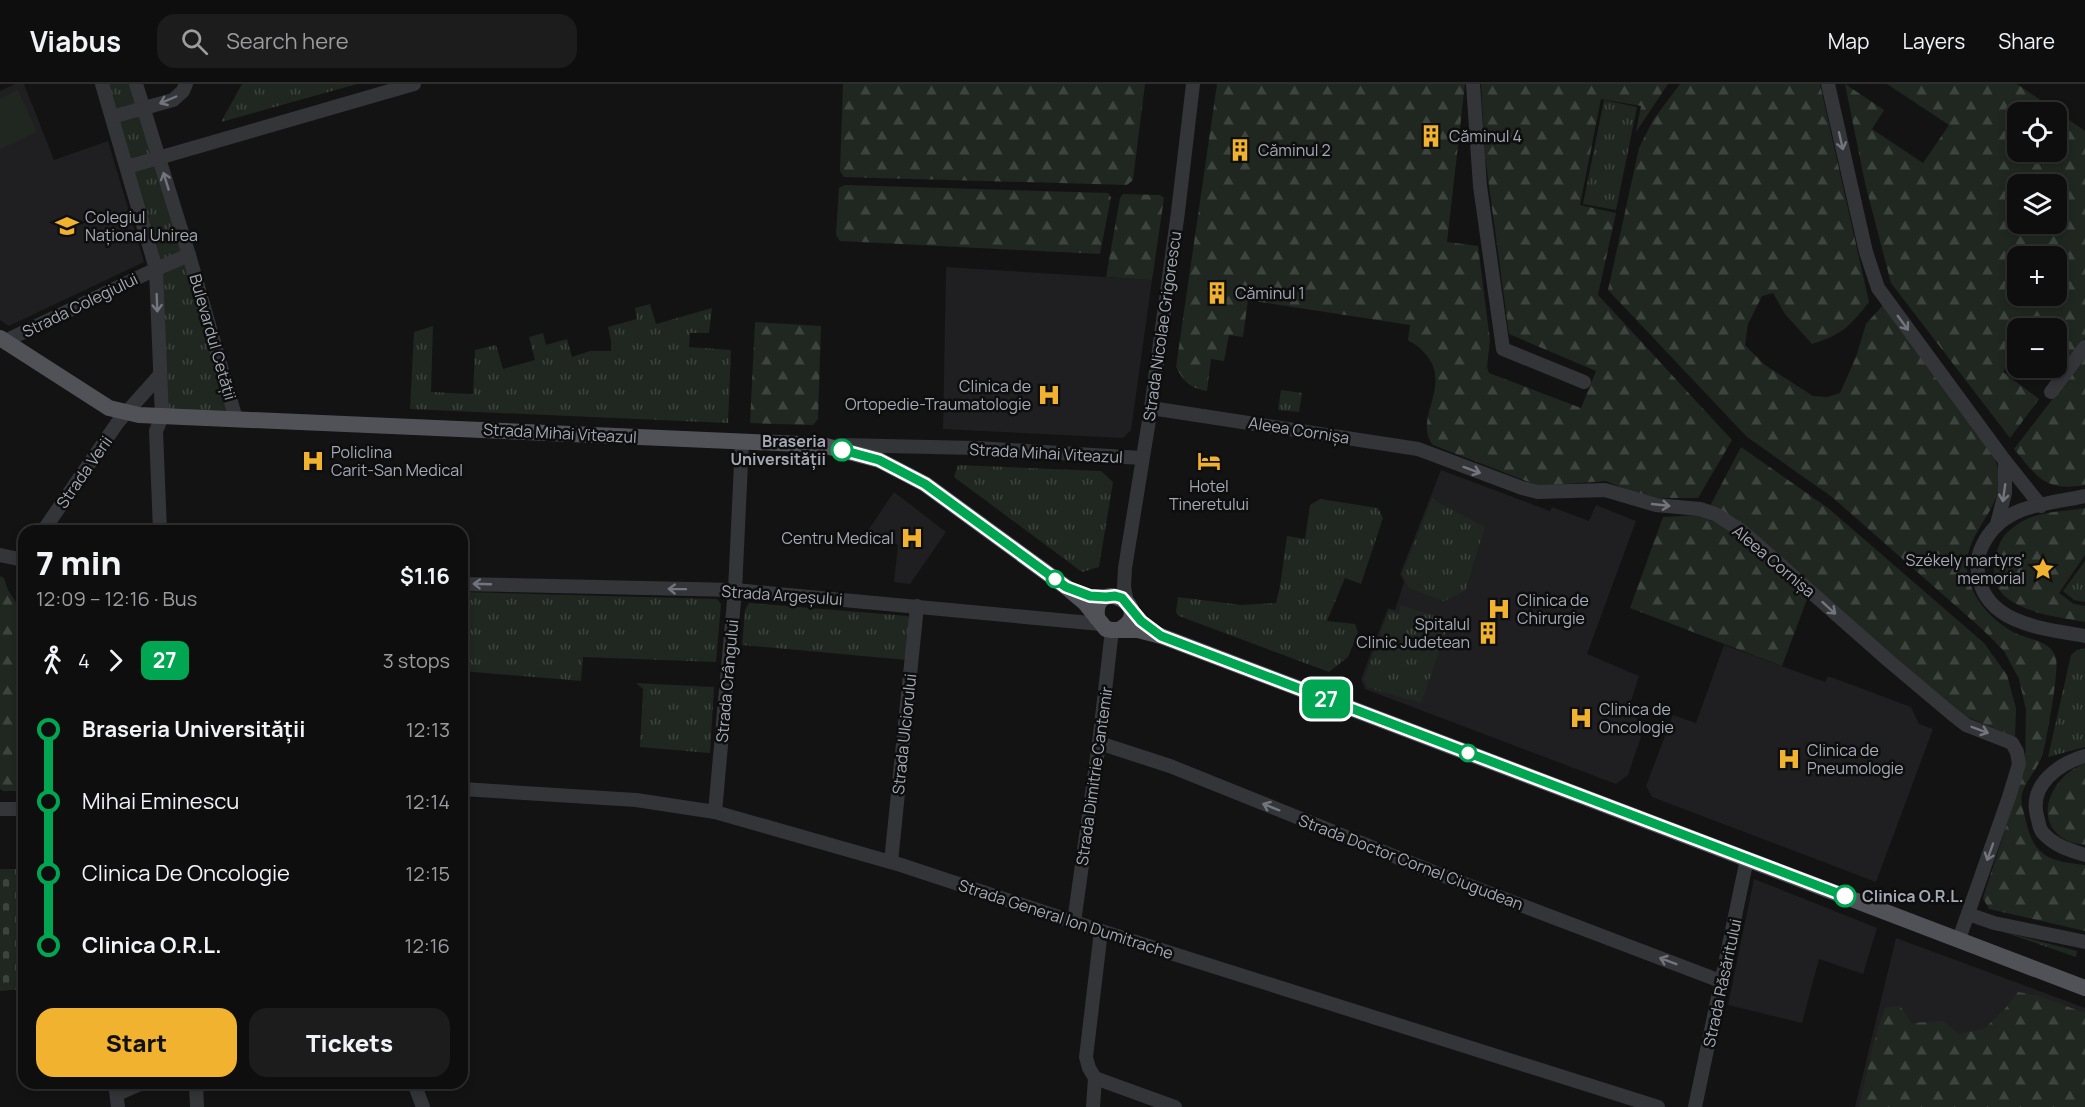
<!DOCTYPE html>
<html lang="en">
<head>
<meta charset="utf-8">
<style>
  :root { --surface:#0e0e0f; --page:#1c1c1d; --text:#f1f3f6; --muted:#9b9c9e; --line:#2e2e2f; --accent:#f0b22f }
  body { margin:0; font-family:Manrope,sans-serif; background:var(--page); color:var(--text); height:100vh; display:flex; flex-direction:column; font-size:22px; white-space:nowrap }
  * { box-sizing:border-box; margin:0 }
  p { font-size:20px; color:var(--muted) }
  .icon { flex:none; width:33px; height:33px; fill:none; stroke:currentColor; stroke-width:2; stroke-linecap:round; stroke-linejoin:round }
  .map { position:relative; flex:1; overflow:hidden }
  .details { position:absolute; left:18px; top:441px; width:450px; height:564px; display:flex; flex-direction:column; background:var(--surface); border-radius:18px; box-shadow:0 3px 9px #0003,0 0 0 2px var(--line) }
  .details>* { flex:none }
  .badge { padding:0 12px; border-radius:9px; font-size:21px; line-height:39px }
  .buttons { position:absolute; left:2007px; top:18px; display:grid; gap:12px }
  .buttons a { display:grid; place-items:center; width:60px; height:60px; border-radius:12px; background:var(--surface); box-shadow:0 3px 9px #0003,0 0 0 2px var(--line); font-size:30px }
  .map>.badge { position:absolute; translate:-50% -50%; box-shadow:0 0 0 3px #fff }
  .legs { display:flex; align-items:center; gap:9px; height:66px; padding:0 18px; font-size:20px }
  .legs p { margin-inline-start:auto }
  .overview { display:flex; align-items:center; justify-content:space-between; height:102px; padding:0 18px }
  h1 { font-size:33px; font-weight:800; line-height:45px }
  .button { display:flex; gap:12px; margin-top:auto; padding:12px 18px }
  .button a { flex:1; height:69px; border-radius:18px; background:var(--accent); color:#111; font-size:24px; font-weight:800; line-height:69px; text-align:center }
  .button a+a { background:var(--page); color:var(--text) }
  ul { padding:0 18px; list-style:none }
  li { display:flex; align-items:center; gap:21px; height:72px; font-size:22px }
  li i { display:grid; place-items:center; width:9px; height:100%; margin:0 8px; background:currentColor }
  li i::after { content:''; width:15px; height:15px; margin:-8px; border:4px solid; border-radius:50%; background:var(--surface) }
  li p { margin-inline-start:auto }
  li:first-child i { background:linear-gradient(#0000 50%,currentColor 0) }
  li:last-child i { background:linear-gradient(currentColor 50%,#0000 0) }
  header { display:flex; align-items:center; gap:36px; box-sizing:border-box; height:84px; padding:0 30px; background:var(--surface); border-bottom:2px solid var(--line) }
  header strong { font-size:28px }
  nav { display:flex; gap:33px; margin-inline-start:auto; font-size:21px }
  .search { width:420px; height:54px; background:var(--page); display:flex; align-items:center; gap:15px; box-sizing:border-box; padding:0 21px; border-radius:18px; color:var(--muted); font-size:22px }
  .map>svg:first-child { display:block }
</style>
</head>
<body>
<header>
<strong>Viabus</strong>
<div class="search"><svg class="icon" aria-label="search" viewBox="0 0 24 24"><circle cx="10" cy="10" r="6"/><path d="M15 15l6 6"/></svg>Search here</div>
<nav><a>Map</a><a>Layers</a><a>Share</a></nav>
</header>
<div class="map">
<svg width="2085" height="1023" viewBox="0 0 2085 1023">
  <defs>
    <pattern id="grass-tufts" width="24" height="20" patternUnits="userSpaceOnUse" patternTransform="scale(1.5)"><rect width="24" height="20" fill="#1f2720"/><path d="M3 7l-1-3M5 7V3M7 7l1-3M15 17l-1-3M17 17v-4M19 17l1-3" fill="none" stroke="#3d443e"/></pattern>
    <pattern id="forest-firs" width="22" height="20" patternUnits="userSpaceOnUse" patternTransform="scale(1.5)"><rect width="22" height="20" fill="#1f2720"/><path d="M5 1l3.5 6h-7zM16 11l3.5 6h-7z" fill="#3d443e"/></pattern>
    <pattern id="cemetery-stones" width="16" height="16" patternUnits="userSpaceOnUse" patternTransform="scale(1.5)"><rect width="16" height="16" fill="#1f2720"/><path d="M2 7V4a2 2 0 0 1 4 0v3zM10 15v-3a2 2 0 0 1 4 0v3z" fill="#3d443e"/></pattern>
  </defs>
  <rect width="100%" height="100%" fill="#131314"/>
  <!-- built -->
  <g fill="#1f1f21">
    <path d="M 15,0 L 24,0 L 54,76 L 108,57 L 144,178 L 9,242 L 0,236 L 0,7 Z"/>
    <path d="M 946,183 L 1152,196 L 1131,346 L 1123,354 L 943,345 Z"/>
    <path d="M 1441,386 L 1550,427 L 1552,423 L 1589,437 L 1596,421 L 1636,437 L 1587,570 L 1639,592 L 1627,630 L 1646,638 L 1628,691 L 1616,700 L 1365,605 L 1361,595 L 1388,524 L 1395,526 L 1404,498 L 1400,490 Z"/>
    <path d="M 894,408 L 946,448 L 910,500 L 894,498 L 898,461 L 867,448 Z"/>
    <path d="M 1724,561 L 1825,598 L 1828,592 L 1911,623 L 1919,640 L 1933,645 L 1876,798 L 1652,713 L 1646,702 L 1673,631 L 1696,639 Z"/>
    <path d="M 1754,795 L 1877,844 L 1863,890 L 1819,875 L 1802,939 L 1728,921 Z"/>
    <path d="M 1896,854 L 2085,924 L 2085,1023 L 1855,1023 Z"/>
  </g>
  <!-- grass -->
  <g fill="url(#grass-tufts)">
    <path d="M 102,0 L 136,0 L 236,335 L 162,333 L 156,185 Z"/>
    <path d="M 242,0 L 357,0 L 221,38 Z"/>
    <path d="M 1604,16 L 1637,23 L 1616,126 L 1583,120 Z"/>
    <path d="M 650,220 L 656,240 L 712,224 L 709,249 L 690,249 L 689,263 L 731,266 L 728,339 L 410,325 L 414,248 L 433,242 L 431,308 L 473,310 L 475,266 L 496,261 L 503,285 L 535,276 L 529,253 L 543,249 L 546,261 L 567,255 L 572,273 L 590,267 L 611,267 L 611,257 L 608,243 L 637,235 L 635,224 Z"/>
    <path d="M 1281,306 L 1302,309 L 1299,328 L 1278,326 Z"/>
    <path d="M 958,381 L 1101,387 L 1113,398 L 1099,483 L 1082,488 L 954,393 Z"/>
    <path d="M 1320,415 L 1378,424 L 1383,434 L 1361,500 L 1345,494 L 1327,537 L 1355,540 L 1358,548 L 1348,573 L 1329,588 L 1179,532 L 1176,528 L 1178,513 L 1241,521 L 1276,519 L 1280,502 L 1287,452 L 1305,455 L 1310,421 Z"/>
    <path d="M 1432,415 L 1485,443 L 1465,507 L 1444,517 L 1409,504 L 1402,490 Z"/>
    <path d="M 2085,477 L 2085,518 L 2074,516 L 2063,507 Z"/>
    <path d="M 462,508 L 717,515 L 721,520 L 716,578 L 583,573 L 581,597 L 462,587 Z"/>
    <path d="M 749,519 L 908,532 L 912,538 L 907,576 L 742,561 L 745,526 Z"/>
    <path d="M 1401,521 L 1438,533 L 1446,548 L 1421,619 L 1367,603 L 1364,595 L 1389,526 L 1398,530 Z"/>
    <path d="M 2085,564 L 2085,663 L 2048,673 L 2071,571 L 2077,566 Z"/>
    <path d="M 636,599 L 714,603 L 710,669 L 640,663 L 643,605 Z"/>
    <path d="M 2001,847 L 2077,867 L 2076,873 Z"/>
  </g>
  <!-- forest -->
  <g fill="url(#forest-firs)" fill-rule="evenodd">
    <path d="M 843,0 L 1145,0 L 1133,96 L 1127,101 L 844,93 L 840,87 Z"/>
    <path d="M 1217,0 L 1465,0 L 1447,158 L 1478,162 L 1490,256 L 1487,283 L 1489,289 L 1581,324 L 1596,287 L 1509,250 L 1485,72 L 1481,0 L 1668,0 L 1636,48 L 1641,22 L 1601,15 L 1580,121 L 1616,129 L 1598,211 L 1732,356 L 1698,414 L 1646,414 L 1606,397 L 1539,402 L 1433,361 C 1409,331 1467,291 1408,256 L 1410,241 L 1248,216 L 1243,253 L 1229,251 L 1224,277 L 1211,275 L 1207,307 C 1190,304 1184,298 1176,283 Z"/>
    <path d="M 1680,0 L 1820,0 L 1869,218 C 1850,242 1842,251 1812,260 L 1785,230 L 1773,209 L 1762,212 L 1748,240 L 1745,261 L 1765,281 L 1813,312 L 1828,313 L 1840,309 L 1856,273 L 1866,240 L 1883,221 L 1989,362 C 1995,374 2001,388 1999,402 C 1996,429 1964,453 1967,486 C 1970,513 1992,537 2015,549 C 2029,556 2051,556 2056,574 C 2059,588 2047,654 2043,669 C 2039,684 2026,695 2022,710 C 2020,718 2024,729 2026,737 C 2034,774 2051,777 2085,781 L 2085,847 L 1989,825 L 1983,814 L 2025,684 L 2026,626 L 2019,595 L 2004,567 L 1982,545 L 1832,413 L 1747,353 L 1608,206 L 1639,64 L 1653,36 Z"/>
    <path d="M 1845,0 L 1884,26 L 1872,45 L 1923,79 L 1949,41 L 1887,0 L 2017,0 L 2085,47 L 2085,254 L 2056,292 L 2046,284 L 2056,284 L 2056,244 L 2018,244 L 2017,268 L 2003,288 L 2039,315 L 2010,354 L 1891,199 L 1865,99 ZM 2018,28 L 2056,28 L 2056,68 L 2018,68 ZM 2018,100 L 2056,100 L 2056,140 L 2018,140 ZM 2018,172 L 2056,172 L 2056,212 L 2018,212 Z"/>
    <path d="M 845,101 L 1108,109 L 1111,113 L 1100,170 L 840,157 L 836,151 L 839,104 Z"/>
    <path d="M 1123,110 L 1160,111 L 1164,114 L 1152,196 L 1106,193 L 1120,114 Z"/>
    <path d="M 755,238 L 821,242 L 818,335 L 813,341 L 750,339 Z"/>
    <path d="M 2085,273 L 2085,401 C 2045,408 2037,393 2014,365 Z"/>
    <path d="M 1741,363 L 1828,424 L 1984,559 L 2007,591 L 2016,624 L 2015,653 L 1960,630 L 1710,422 Z"/>
    <path d="M 2085,424 L 2085,471 L 2059,509 L 2074,520 L 2085,522 L 2085,538 C 2059,533 2028,530 2007,514 C 1989,501 1992,473 2002,455 C 2008,445 2024,435 2035,432 C 2051,427 2069,427 2085,424 Z"/>
    <path d="M 1701,431 L 1739,451 L 1807,515 L 1782,582 L 1630,524 L 1663,433 Z"/>
    <path d="M 0,492 L 4,494 L 8,506 L 17,520 L 18,569 L 24,589 L 24,707 L 3,707 L 0,705 Z"/>
    <path d="M 2085,680 L 2085,761 C 2079,760 2071,759 2066,756 C 2030,737 2053,689 2085,680 Z"/>
    <path d="M 2018,908 L 2036,911 L 2085,929 L 2085,1023 L 1859,1023 L 1873,962 L 1885,924 L 1900,922 L 1912,939 L 1943,937 L 1959,950 L 1984,945 L 2004,926 Z"/>
  </g>
  <!-- cemetery -->
  <path fill="url(#cemetery-stones)" d="M 0,785 L 24,785 L 24,905 L 0,907 Z"/>
  <!-- pitch -->
  <path fill="#1f2720" d="M 18,6 L 37,48 L 0,65 L 0,15 Z"/>
  <g fill="none" stroke-linecap="round" stroke-linejoin="round">
    <!-- minor -->
    <g stroke="#343539" stroke-width="14">
      <path d="M 102,0 L 156,185 L 162,333 L 156,347 L 160,447"/>
      <path d="M 136,0 L 189,171 L 236,335"/>
      <path d="M 1473,0 L 1480,102 L 1503,265 L 1584,298"/>
      <path d="M 1828,0 L 1866,168 L 1878,204 L 2002,373 L 2041,422"/>
      <path d="M 112,33 L 173,16 L 183,7 L 186,0"/>
      <path d="M 127,83 L 414,0"/>
      <path d="M 5,257 L 156,185 L 189,171"/>
      <path d="M 2051,308 L 2085,263"/>
      <path d="M 1151,324 L 1418,365 L 1522,404 L 1538,408 L 1605,406 L 1656,421 L 1700,425 L 1715,430 L 1742,447 L 1889,577 L 1952,630 L 1966,641 L 2012,659 L 2017,668 L 2019,680 L 2009,713 L 1959,855"/>
      <path d="M 839,361 L 977,364 L 1142,374"/>
      <path d="M 2085,412 C 2063,417 2037,419 2017,428 C 1999,436 1987,449 1980,467 C 1976,477 1977,483 1979,494 C 1988,541 2047,545 2085,552"/>
      <path d="M 1997,440 L 2005,409 L 2005,377"/>
      <path d="M 43,447 L 118,338 L 159,292"/>
      <path d="M 0,471 L 24,476"/>
      <path d="M 462,500 L 735,506 L 1101,540"/>
      <path d="M 1127,518 L 1124,503 L 1125,484 L 1151,324 L 1178,128 L 1193,0"/>
      <path d="M 1099,659 L 1170,682 L 1431,787 L 1723,898"/>
      <path d="M 2085,672 C 2058,680 2029,701 2037,732 C 2039,738 2039,745 2043,749 C 2055,762 2069,766 2085,771"/>
      <path d="M 462,705 L 636,716 L 715,728 L 901,781 L 1101,847 L 1658,1023"/>
      <path d="M 0,725 L 24,725"/>
      <path d="M 715,728 L 735,506 L 742,358"/>
      <path d="M 891,778 L 917,522"/>
      <path d="M 1968,830 L 1994,839 L 2085,858"/>
      <path d="M 1074,838 L 1099,659 L 1112,546"/>
      <path d="M 1095,994 L 1175,1023"/>
      <path d="M 115,999 L 118,1023"/>
      <path d="M 196,999 L 197,1023"/>
      <path d="M 414,999 L 423,1023"/>
      <path d="M 117,1010 L 142,999"/>
      <path d="M 1093,1023 L 1095,994 L 1089,984 L 1086,973 L 1101,847"/>
      <path d="M 1695,1023 L 1747,775"/>
    </g>
    <!-- major -->
    <g stroke="#505258" stroke-width="16">
      <path d="M 0,254 L 109,324 L 139,331 L 822,361 L 879,376 L 925,400 L 1066,503 L 1085,519 L 1106,545 L 1112,546 L 1138,546 L 1161,552 L 2085,904"/>
      <path d="M 1097,534 C 1092,489 1159,524 1119,546"/>
    </g>
  </g>
  <!-- one-way arrows -->
  <defs><path id="oneway-shaft" d="M-6 0H5M1.5-3L5.5 0L1.5 3" fill="none" stroke-width="1.6" stroke-linecap="round" stroke-linejoin="round" transform="scale(1.5)"/></defs>
  <g stroke="#72757d">
    <use href="#oneway-shaft" transform="translate(168 16) rotate(157)"/>
    <use href="#oneway-shaft" transform="translate(1841 57) rotate(77)"/>
    <use href="#oneway-shaft" transform="translate(166 97) rotate(-107)"/>
    <use href="#oneway-shaft" transform="translate(157 219) rotate(88)"/>
    <use href="#oneway-shaft" transform="translate(1903 239) rotate(54)"/>
    <use href="#oneway-shaft" transform="translate(1472 386) rotate(20)"/>
    <use href="#oneway-shaft" transform="translate(2004 409) rotate(98)"/>
    <use href="#oneway-shaft" transform="translate(1661 421) rotate(6)"/>
    <use href="#oneway-shaft" transform="translate(482 500) rotate(-178)"/>
    <use href="#oneway-shaft" transform="translate(677 505) rotate(-179)"/>
    <use href="#oneway-shaft" transform="translate(1829 524) rotate(42)"/>
    <use href="#oneway-shaft" transform="translate(1980 646) rotate(21)"/>
    <use href="#oneway-shaft" transform="translate(1271 723) rotate(-158)"/>
    <use href="#oneway-shaft" transform="translate(1990 768) rotate(110)"/>
    <use href="#oneway-shaft" transform="translate(1668 877) rotate(-159)"/>
  </g>
  <g fill="none" stroke-linecap="round" stroke-linejoin="round">
    <!-- line-1 casing -->
    <g stroke="#fff" stroke-width="14">
      <path id="line-1" d="M 842,366 L 879,376 L 925,400 L 1066,503 L 1090,512 L 1106,513 L 1115,512 L 1122,514 L 1141,537 L 1161,552 L 1845,812"/>
    </g>
    <!-- line-1 -->
    <use href="#line-1" stroke="#00a651" stroke-width="9"/>
  </g>
  <!-- icons -->
  <defs>
    <g id="building-bare" transform="scale(1.8)"><path d="M-4-6H4V6H1V3H-1V6H-4ZM-2.5-4.3h1.7v1.8h-1.7ZM.8-4.3h1.7v1.8H.8ZM-2.5-1h1.7V.8h-1.7ZM.8-1h1.7V.8H.8Z" fill="#f0b22f" stroke="#0e0e0f" stroke-width="2.5" paint-order="stroke"/></g>
    <g id="university-bare" transform="scale(1.8)"><path d="M0-5L7-2L0 1L-7-2ZM-4 1L0 2.5L4 1V4Q0 6-4 4Z" fill="#f0b22f" stroke="#0e0e0f" stroke-width="2.5" paint-order="stroke"/></g>
    <g id="hospital-bare" transform="scale(1.8)"><path d="M-5-5h3v3.5h4V-5h3V5h-3V1.5h-4V5h-3Z" fill="#f0b22f" stroke="#0e0e0f" stroke-width="2.5" paint-order="stroke"/></g>
    <g id="hotel-bare" transform="scale(1.8)"><path d="M-6-4.5h1.5V1H6V5H4.5V3h-9V5H-6ZM-4 0a1.8 1.8 0 1 1 3.6 0ZM.5 0V-2.5h3Q6-2.5 6 0Z" fill="#f0b22f" stroke="#0e0e0f" stroke-width="2.5" paint-order="stroke"/></g>
    <g id="sight-bare" transform="scale(1.8)"><path d="M0-6L1.8-2.2L6-1.7L2.9 1.2L3.7 5.4L0 3.3L-3.7 5.4L-2.9 1.2L-6-1.7L-1.8-2.2Z" fill="#f0b22f" stroke="#0e0e0f" stroke-width="2.5" paint-order="stroke"/></g>
  </defs>
  <g fill-rule="evenodd">
    <use href="#building-bare" x="1431" y="52"/>
    <use href="#building-bare" x="1240" y="66"/>
    <use href="#university-bare" x="67" y="142"/>
    <use href="#building-bare" x="1217" y="209"/>
    <use href="#hospital-bare" x="1049" y="311"/>
    <use href="#hospital-bare" x="313" y="377"/>
    <use href="#hotel-bare" x="1209" y="377"/>
    <use href="#hospital-bare" x="912" y="454"/>
    <use href="#sight-bare" x="2043" y="485"/>
    <use href="#hospital-bare" x="1499" y="525"/>
    <use href="#building-bare" x="1488" y="549"/>
    <use href="#hospital-bare" x="1581" y="634"/>
    <use href="#hospital-bare" x="1789" y="675"/>
  </g>
  <!-- markers -->
  <g fill="#fff" stroke="#00a651" stroke-width="3">
    <circle cx="842" cy="366" r="10"/>
    <circle cx="1055" cy="495" r="8"/>
    <circle cx="1468" cy="669" r="8"/>
    <circle cx="1845" cy="812" r="10"/>
  </g>
  <g text-anchor="middle" dominant-baseline="central" stroke-width="5" stroke-linejoin="round" paint-order="stroke">
    <!-- poi labels -->
    <g font-size="16" fill="#a4a9b5" stroke="#0e0e0f" text-anchor="start">
      <text x="1449" y="52">Căminul 4</text>
      <text x="1258" y="66">Căminul 2</text>
      <text x="85" y="133">Colegiul<tspan x="85" dy="18">Național Unirea</tspan></text>
      <text x="1235" y="209">Căminul 1</text>
      <text x="1031" y="302" text-anchor="end">Clinica de<tspan x="1031" dy="18">Ortopedie-Traumatologie</tspan></text>
      <text x="331" y="368">Policlina<tspan x="331" dy="18">Carit-San Medical</tspan></text>
      <text x="1209" y="402" text-anchor="middle">Hotel<tspan x="1209" dy="18">Tineretului</tspan></text>
      <text x="894" y="454" text-anchor="end">Centru Medical</text>
      <text x="2025" y="476" text-anchor="end">Székely martyrs'<tspan x="2025" dy="18">memorial</tspan></text>
      <text x="1517" y="516">Clinica de<tspan x="1517" dy="18">Chirurgie</tspan></text>
      <text x="1470" y="540" text-anchor="end">Spitalul<tspan x="1470" dy="18">Clinic Judetean</tspan></text>
      <text x="1599" y="625">Clinica de<tspan x="1599" dy="18">Oncologie</tspan></text>
      <text x="1807" y="666">Clinica de<tspan x="1807" dy="18">Pneumologie</tspan></text>
    </g>
    <!-- street labels -->
    <g font-size="16" fill="#a4a9b5" stroke="#0e0e0f">
      <text transform="translate(80 221) rotate(-26)">Strada Colegiului</text>
      <text transform="translate(1162 242) rotate(-82)">Strada Nicolae Grigorescu</text>
      <text transform="translate(213 253) rotate(74)">Bulevardul Cetății</text>
      <text transform="translate(1299 346) rotate(9)">Aleea Cornișa</text>
      <text transform="translate(560 349) rotate(3)">Strada Mihai Viteazul</text>
      <text transform="translate(1046 369) rotate(3)">Strada Mihai Viteazul</text>
      <text transform="translate(84 388) rotate(-55)">Strada Verii</text>
      <text transform="translate(1774 477) rotate(40)">Aleea Cornișa</text>
      <text transform="translate(782 511) rotate(4)">Strada Argeșului</text>
      <text transform="translate(727 597) rotate(-85)">Strada Crângului</text>
      <text transform="translate(904 650) rotate(-84)">Strada Ulciorului</text>
      <text transform="translate(1094 692) rotate(-82)">Strada Dimitrie Cantemir</text>
      <text transform="translate(1411 778) rotate(21)">Strada Doctor Cornel Ciugudean</text>
      <text transform="translate(1066 835) rotate(18)">Strada General Ion Dumitrache</text>
      <text transform="translate(1722 899) rotate(-78)">Strada Răsăritului</text>
    </g>
    <!-- stop labels -->
    <g font-size="16" font-weight="bold" fill="#a4a9b5" stroke="#0e0e0f" text-anchor="end">
      <text x="826" y="357">Braseria<tspan x="826" dy="18">Universității</tspan></text>
      <text x="1862" y="812" text-anchor="start">Clinica O.R.L.</text>
    </g>
  </g>
</svg>
<div class="buttons">
<a><svg class="icon" aria-label="locate" viewBox="0 0 24 24"><circle cx="12" cy="12" r="6"/><path d="M12 2v4M12 18v4M2 12h4M18 12h4"/></svg></a>
<a><svg class="icon" aria-label="layers" viewBox="0 0 24 24"><path d="M12 4l9 5-9 5-9-5zM3 14l9 5 9-5"/></svg></a>
<a>+</a>
<a>−</a>
</div>
<b class="badge" style="left:1326px;top:615px;background:#00a651;color:#fff">27</b>
<section class="details">
<div class="overview"><div><h1>7 min</h1><p>12:09 – 12:16 · Bus</p></div><b>$1.16</b></div>
<div class="legs"><svg class="icon" aria-label="walk" viewBox="0 0 24 24"><circle cx="13" cy="4" r="2"/><path d="M13 8l-2 6 4 7M11 14l-3 7M7 12l3-4h3l4 4"/></svg>4<svg class="icon" aria-label="forward" viewBox="0 0 24 24"><path d="M9 5l7 7-7 7"/></svg><b class="badge" style="background:#00a651;color:#fff">27</b><p>3 stops</p></div>
<ul>
<li><i style="color:#00a651"></i><b>Braseria Universității</b><p>12:13</p></li>
<li><i style="color:#00a651"></i><span>Mihai Eminescu</span><p>12:14</p></li>
<li><i style="color:#00a651"></i><span>Clinica De Oncologie</span><p>12:15</p></li>
<li><i style="color:#00a651"></i><b>Clinica O.R.L.</b><p>12:16</p></li>
</ul>
<div class="button"><a>Start</a><a>Tickets</a></div>
</section>
</div>
</body>
</html>
